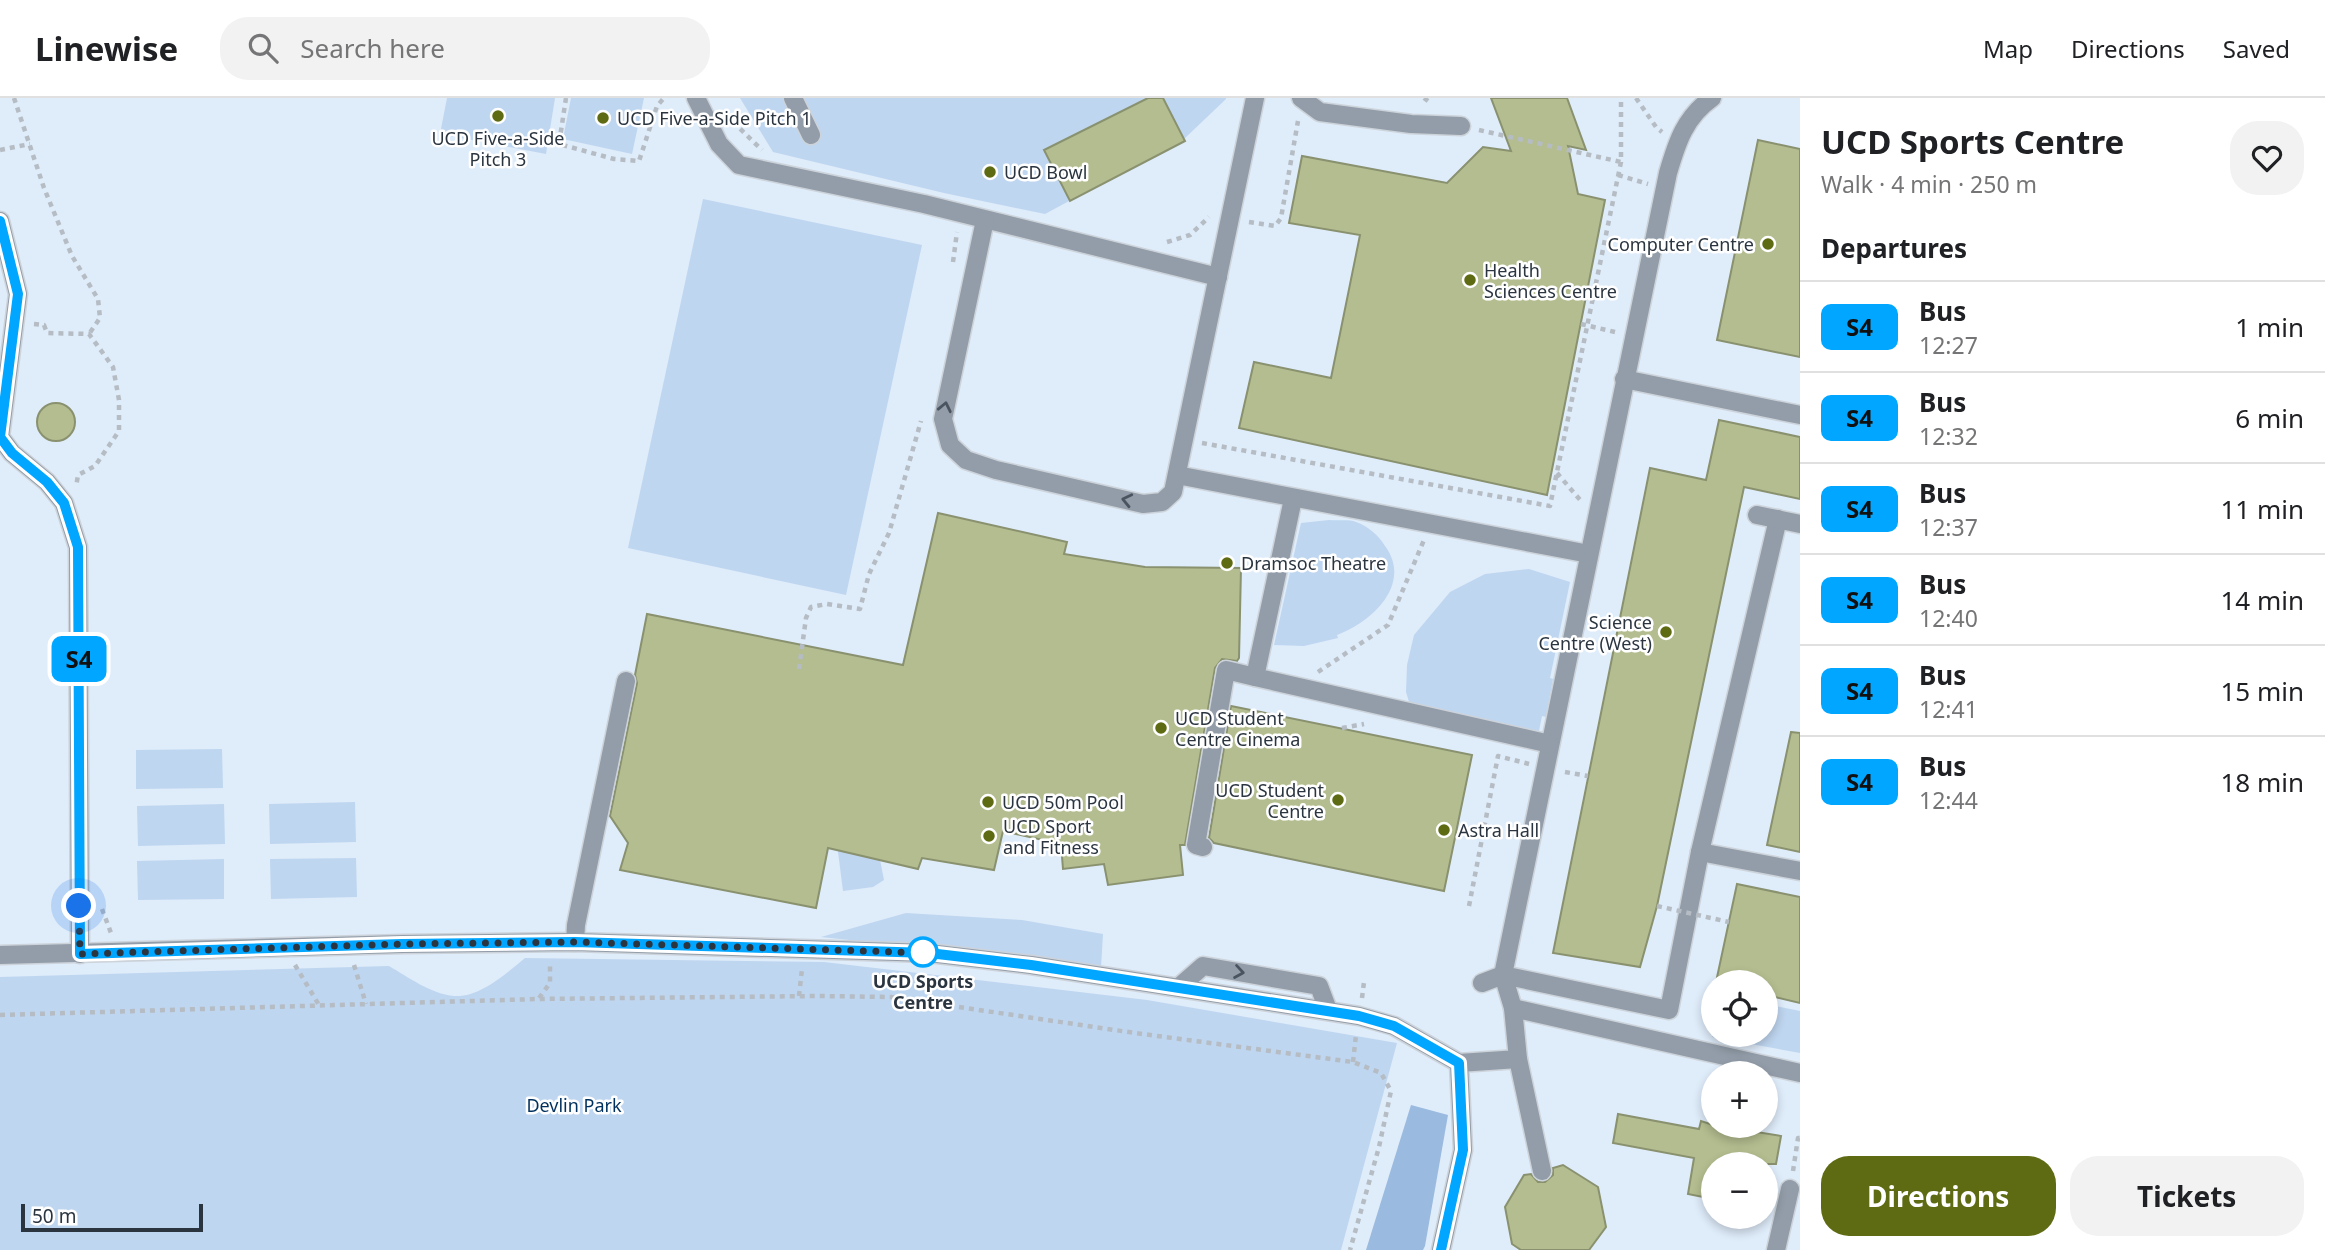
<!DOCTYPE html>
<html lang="en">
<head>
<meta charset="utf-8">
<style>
  :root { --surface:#fff; --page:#f2f2f2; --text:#202124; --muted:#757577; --line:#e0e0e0; --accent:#5f6b13 }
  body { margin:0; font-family:"Noto Sans",sans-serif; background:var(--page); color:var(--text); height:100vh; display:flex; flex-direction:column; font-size:26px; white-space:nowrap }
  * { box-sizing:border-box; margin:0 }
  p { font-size:23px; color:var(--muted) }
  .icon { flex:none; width:38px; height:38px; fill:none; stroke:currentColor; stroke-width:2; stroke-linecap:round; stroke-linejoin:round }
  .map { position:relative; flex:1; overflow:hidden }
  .drawer { display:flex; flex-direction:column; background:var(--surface); width:525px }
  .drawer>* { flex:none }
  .badge { padding:0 14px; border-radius:10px; font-size:24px; line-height:46px }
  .fabs { position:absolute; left:1701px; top:872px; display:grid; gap:14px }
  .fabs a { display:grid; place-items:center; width:77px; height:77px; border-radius:50%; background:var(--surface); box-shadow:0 4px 10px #0003; font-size:35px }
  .scale { position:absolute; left:21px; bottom:18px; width:182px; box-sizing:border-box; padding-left:7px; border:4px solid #2b3540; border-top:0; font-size:19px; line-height:24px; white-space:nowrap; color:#2b3540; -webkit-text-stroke:5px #fff; paint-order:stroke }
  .you { position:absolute; width:35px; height:35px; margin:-18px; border:5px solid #fff; border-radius:50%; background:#1a73e8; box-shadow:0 0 0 10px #1a73e833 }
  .map>.badge { position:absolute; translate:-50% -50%; box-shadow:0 0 0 4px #fff }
  h2 { padding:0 21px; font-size:26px; line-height:63px }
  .round { display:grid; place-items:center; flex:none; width:74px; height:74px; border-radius:28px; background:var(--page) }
  .head { display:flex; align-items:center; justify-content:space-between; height:119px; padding:0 21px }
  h1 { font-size:33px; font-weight:700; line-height:52px }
  .cta { display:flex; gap:14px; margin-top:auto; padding:14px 21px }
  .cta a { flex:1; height:80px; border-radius:28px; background:var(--accent); color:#fff; font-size:28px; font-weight:700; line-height:80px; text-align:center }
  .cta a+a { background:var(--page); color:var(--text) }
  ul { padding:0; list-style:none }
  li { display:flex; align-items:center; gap:21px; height:91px; padding:0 21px; border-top:2px solid var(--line) }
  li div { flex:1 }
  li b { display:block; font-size:26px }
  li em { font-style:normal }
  li .badge { min-width:77px; font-weight:700; text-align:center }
  header { display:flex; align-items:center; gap:42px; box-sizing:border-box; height:98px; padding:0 35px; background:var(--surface); border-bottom:2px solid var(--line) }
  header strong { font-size:33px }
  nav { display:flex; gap:38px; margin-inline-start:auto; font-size:24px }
  .search { width:490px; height:63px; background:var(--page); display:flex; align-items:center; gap:18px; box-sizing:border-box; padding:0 24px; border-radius:28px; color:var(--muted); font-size:26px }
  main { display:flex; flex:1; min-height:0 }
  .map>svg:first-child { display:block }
</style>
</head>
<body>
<header>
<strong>Linewise</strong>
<div class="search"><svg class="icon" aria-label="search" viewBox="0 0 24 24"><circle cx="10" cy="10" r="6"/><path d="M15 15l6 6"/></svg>Search here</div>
<nav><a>Map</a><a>Directions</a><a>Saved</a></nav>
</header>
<main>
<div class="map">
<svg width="1800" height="1152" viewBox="0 0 1800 1152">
  <rect width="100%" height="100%" fill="#f1f6fc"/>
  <!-- built -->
  <path fill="#dfecfa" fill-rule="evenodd" d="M 0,0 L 1800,0 L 1800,1152 L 0,1152 ZM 1713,884 L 1766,884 L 1766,936 L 1713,936 ZM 1713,975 L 1766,975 L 1766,1027 L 1713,1027 ZM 1713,1066 L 1766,1066 L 1766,1118 L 1713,1118 Z"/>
  <!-- green -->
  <g fill="#bfd6f0">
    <path d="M 447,0 L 555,0 L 546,56 L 440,36 Z"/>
    <path d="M 571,0 L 644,0 L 632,56 L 563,41 Z"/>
    <path d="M 740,0 L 1226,0 L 1226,1 L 1184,41 L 1045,116 L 944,95 L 773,54 Z"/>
    <path d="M 703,101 L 922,147 L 846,497 L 628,450 Z"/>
    <path d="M 1329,422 C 1338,423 1349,421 1356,424 C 1368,428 1379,438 1385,448 C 1413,486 1372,524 1337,537 L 1338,540 L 1304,548 L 1274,547 L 1301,425 Z"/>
    <path d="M 1529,471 L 1570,484 L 1550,580 L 1553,581 L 1546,619 L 1542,618 L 1539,633 L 1410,607 L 1406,594 L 1407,567 L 1414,537 L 1450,494 L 1485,476 Z"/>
    <path d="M 222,651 L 223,690 L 136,691 L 136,652 Z"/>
    <path d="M 355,704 L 356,744 L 270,746 L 269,706 Z"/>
    <path d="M 224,706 L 225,746 L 138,748 L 137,708 Z"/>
    <path d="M 854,735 L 851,756 L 880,762 L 884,782 L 873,789 L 843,793 L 837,746 Z"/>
    <path d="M 356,760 L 357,799 L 271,801 L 270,761 Z"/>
    <path d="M 224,761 L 224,801 L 138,802 L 137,763 Z"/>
    <path d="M 906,815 L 1022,822 L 1103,836 L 1101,869 L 821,839 Z"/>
    <path d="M 525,860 L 824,864 L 1147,902 L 1397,945 L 1341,1152 L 0,1152 L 0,879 L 389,868 C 408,879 431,896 454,898 C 479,900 507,875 525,860 Z"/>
    <path d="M 1766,906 L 1800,913 L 1800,955 L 1712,939 L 1713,932 L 1713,936 L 1766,936 Z"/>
  </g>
  <!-- forest -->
  <path fill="#9abadf" d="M 1411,1007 L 1448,1017 L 1425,1148 L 1423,1152 L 1366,1152 Z"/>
  <!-- building -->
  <g fill="#b3bd8f" stroke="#89916f" stroke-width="2">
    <path d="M 1148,0 L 1163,0 L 1185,43 L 1070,103 L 1044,52 Z"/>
    <path d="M 1491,0 L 1567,0 L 1586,52 L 1568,48 L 1578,96 L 1605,102 L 1547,397 L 1239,330 L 1254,264 L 1331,280 L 1360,137 L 1289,125 L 1302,58 L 1447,85 L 1483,49 L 1511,53 Z"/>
    <path d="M 1758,42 L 1800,51 L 1800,259 L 1717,242 Z"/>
    <circle cx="56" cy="324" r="19"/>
    <path d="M 1719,322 L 1800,339 L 1800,401 L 1744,389 L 1657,808 L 1640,869 L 1553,855 L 1650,370 L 1706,382 Z"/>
    <path d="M 938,415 L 1067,444 L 1064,456 L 1145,469 L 1241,470 L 1239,560 L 1237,563 L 1222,561 L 1215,570 L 1185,747 L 1180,747 L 1183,777 L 1108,787 L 1104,766 L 1063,771 L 1061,746 L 1003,733 L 994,772 L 922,760 L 918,771 L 828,750 L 816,810 L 620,772 L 628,745 L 610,718 L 637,585 L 635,577 L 647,516 L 903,567 Z"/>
    <path d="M 1231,608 L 1472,657 L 1444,793 L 1214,745 L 1209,740 Z"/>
    <path d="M 1791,634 L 1800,635 L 1800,754 L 1767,747 Z"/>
    <path d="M 1737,786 L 1800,799 L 1800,905 L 1766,897 L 1766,884 L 1716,884 Z"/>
    <path d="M 1618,1016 L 1699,1031 L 1701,1023 L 1713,1027 L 1781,1038 L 1776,1066 L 1713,1066 L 1713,1101 L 1688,1096 L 1694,1060 L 1613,1045 Z"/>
    <path d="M 1563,1067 L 1598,1089 L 1606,1129 L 1589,1152 L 1521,1152 L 1512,1146 L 1505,1109 L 1524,1077 L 1531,1076 L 1538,1084 L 1545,1084 L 1553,1077 L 1553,1070 Z"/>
  </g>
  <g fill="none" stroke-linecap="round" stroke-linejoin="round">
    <!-- minor casing -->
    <g stroke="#cdd3da" stroke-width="21">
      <g id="minor">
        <path d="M 696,0 L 719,46 L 739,67 L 924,106 L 1218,179"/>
        <path d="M 793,0 L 811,37"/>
        <path d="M 1301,0 L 1320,14 L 1411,26 L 1461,28"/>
        <path d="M 1712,0 C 1685,19 1677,44 1668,75 L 1503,877 L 1669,912 L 1700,754 L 1778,421"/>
        <path d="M 985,122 L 943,321 L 950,347 L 966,362 L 996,372 L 1143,406 L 1162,404 L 1173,394 L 1255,0"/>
        <path d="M 0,123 L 18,196 L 0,339 L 12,355 L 47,384 L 64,405 L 78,449 L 80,856"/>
        <path d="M 1624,281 L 1800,317"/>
        <path d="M 1177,377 L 1589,456"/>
        <path d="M 1293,401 L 1255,579 L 1550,646"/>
        <path d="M 1757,417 L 1800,426"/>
        <path d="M 1203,749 L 1196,747 L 1226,572 L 1255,579"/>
        <path d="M 1700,754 L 1800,773"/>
        <path d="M 575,844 L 576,827 L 626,583"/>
        <path d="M 0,857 L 403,846 L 575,844 L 929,855 L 1031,867 L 1359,918 L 1394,928 L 1459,965"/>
        <path d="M 1482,885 L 1503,877 L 1513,910"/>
        <path d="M 1179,889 L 1203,868 L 1319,888 L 1328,912"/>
        <path d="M 1518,961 L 1542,1073"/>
        <path d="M 1459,965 L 1518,961 L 1513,910 L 1800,975"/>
        <path d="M 1441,1152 L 1463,1052 L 1459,965"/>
        <path d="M 1776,1152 L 1790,1091"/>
      </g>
    </g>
    <!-- path -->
    <g stroke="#b5bcc3" stroke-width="4.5" stroke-dasharray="5 5" stroke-linecap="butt">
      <path d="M 14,0 L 44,90 L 72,158 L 98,201 L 100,220 L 89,236"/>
      <path d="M 566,0 L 559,46 L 614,61 L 639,63 L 657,8 L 664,0"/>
      <path d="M 1424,0 L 1432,6"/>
      <path d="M 1636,0 L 1656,29 L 1662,34"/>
      <path d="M 733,24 L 762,52"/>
      <path d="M 1479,32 L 1621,64"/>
      <path d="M 0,52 L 30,46"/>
      <path d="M 1618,77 L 1648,86"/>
      <path d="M 1249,124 L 1275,128 L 1281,120 L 1298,23"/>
      <path d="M 1167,144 L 1190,137 L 1209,119"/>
      <path d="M 953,164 L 957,134"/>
      <path d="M 34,226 L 44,227 L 47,235 L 89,236 L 113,269 L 119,302 L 119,333 L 95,368 L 78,377 L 76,389"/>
      <path d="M 1581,226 L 1615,234"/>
      <path d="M 1202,345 L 1550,408 L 1621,64 L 1621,0"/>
      <path d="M 1557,375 L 1581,403"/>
      <path d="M 799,571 L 806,520 L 811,509 L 827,506 L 860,511 L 869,476 L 889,435 L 921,323"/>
      <path d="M 1318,574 L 1388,527 L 1424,442"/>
      <path d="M 1342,630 L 1364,626"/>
      <path d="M 1565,674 L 1588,678"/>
      <path d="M 1469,808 L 1498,658 L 1529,666"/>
      <path d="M 102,811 L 111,835"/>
      <path d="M 295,867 L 319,907"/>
      <path d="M 354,867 L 366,906"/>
      <path d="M 799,898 L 802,871"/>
      <path d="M 539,900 L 550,885 L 550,864"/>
      <path d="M 1362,900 L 1364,884"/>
      <path d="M 0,917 L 538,901 L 818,898 L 891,899 L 1135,935 L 1353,964 L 1381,975 L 1391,993 L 1379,1049 L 1350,1152"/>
      <path d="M 1353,964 L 1356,937"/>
      <path d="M 1793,1073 L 1798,1040 L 1800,1040"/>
    </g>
    <!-- minor -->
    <use href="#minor" stroke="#929da9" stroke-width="18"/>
    <!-- path-bridge -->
    <path stroke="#b5bcc3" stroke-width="4.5" stroke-dasharray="5 5" stroke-linecap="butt" d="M 1657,808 L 1729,824"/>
  </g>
  <!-- one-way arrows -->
  <defs><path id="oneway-chevron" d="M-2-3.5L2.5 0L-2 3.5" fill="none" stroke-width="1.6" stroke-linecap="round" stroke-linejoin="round" transform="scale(1.75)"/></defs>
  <g stroke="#4a5460">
    <use href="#oneway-chevron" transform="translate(945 309) rotate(-78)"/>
    <use href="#oneway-chevron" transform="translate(1127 402) rotate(-167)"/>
    <use href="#oneway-chevron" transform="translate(1239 874) rotate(9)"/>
  </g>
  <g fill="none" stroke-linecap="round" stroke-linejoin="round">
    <!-- line casing -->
    <g stroke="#fff" stroke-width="16">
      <path id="line" d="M 0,123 L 18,196 L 0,339 L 12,355 L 47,384 L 64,405 L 78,449 L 80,856 L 402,846 L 575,844 L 929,855 L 1031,867 L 1359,918 L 1394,928 L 1459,965 L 1463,1052 L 1441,1152"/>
    </g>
    <!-- line -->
    <use href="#line" stroke="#00a6ff" stroke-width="10"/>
    <!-- walk -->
    <path stroke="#2b3540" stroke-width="7" stroke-dasharray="0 12.6" d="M 79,808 L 80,856 L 402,846 L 575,844 L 929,855 L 923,854"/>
  </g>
  <!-- markers -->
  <g fill="#5f6b13" stroke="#fff" stroke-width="2.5">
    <circle cx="498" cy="18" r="7"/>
    <circle cx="603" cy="20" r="7"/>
    <circle cx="990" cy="74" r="7"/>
    <circle cx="1768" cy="146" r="7"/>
    <circle cx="1470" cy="182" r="7"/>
    <circle cx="1227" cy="465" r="7"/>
    <circle cx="1666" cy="534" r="7"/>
    <circle cx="1161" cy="630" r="7"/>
    <circle cx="1338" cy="702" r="7"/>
    <circle cx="988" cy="704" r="7"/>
    <circle cx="1444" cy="732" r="7"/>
    <circle cx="989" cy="738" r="7"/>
  </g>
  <circle fill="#fff" stroke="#00a6ff" stroke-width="3.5" cx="923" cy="854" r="14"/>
  <g text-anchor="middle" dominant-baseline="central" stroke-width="5" stroke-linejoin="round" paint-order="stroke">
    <!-- poi labels -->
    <g font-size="18" fill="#2b3540" stroke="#fff" text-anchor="start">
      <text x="617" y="20">UCD Five-a-Side Pitch 1</text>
      <text x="498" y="40" text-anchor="middle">UCD Five-a-Side<tspan x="498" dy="21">Pitch 3</tspan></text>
      <text x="1004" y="74">UCD Bowl</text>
      <text x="1754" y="146" text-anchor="end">Computer Centre</text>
      <text x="1484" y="172">Health<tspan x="1484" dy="21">Sciences Centre</tspan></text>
      <text x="1241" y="465">Dramsoc Theatre</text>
      <text x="1652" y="524" text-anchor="end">Science<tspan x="1652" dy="21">Centre (West)</tspan></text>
      <text x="1175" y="620">UCD Student<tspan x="1175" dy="21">Centre Cinema</tspan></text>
      <text x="1324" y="692" text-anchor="end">UCD Student<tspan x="1324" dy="21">Centre</tspan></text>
      <text x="1002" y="704">UCD 50m Pool</text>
      <text x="1003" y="728">UCD Sport<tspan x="1003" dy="21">and Fitness</tspan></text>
      <text x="1458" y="732">Astra Hall</text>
    </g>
    <!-- stop labels -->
    <g font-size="18" font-weight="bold" fill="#2b3540" stroke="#fff">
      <text x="923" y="883">UCD Sports<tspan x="923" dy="21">Centre</tspan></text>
    </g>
    <!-- park labels -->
    <g font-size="18" fill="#00315e" stroke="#fff">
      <text x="574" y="1007">Devlin Park</text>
    </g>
  </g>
</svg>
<div class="fabs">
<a><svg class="icon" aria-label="locate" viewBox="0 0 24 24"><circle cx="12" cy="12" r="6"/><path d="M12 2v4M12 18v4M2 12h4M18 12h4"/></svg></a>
<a>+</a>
<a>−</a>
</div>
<div class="scale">50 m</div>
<div class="you" style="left:79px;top:808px"></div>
<b class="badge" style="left:79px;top:561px;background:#00a6ff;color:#111">S4</b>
</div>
<section class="drawer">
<div class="head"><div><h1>UCD Sports Centre</h1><p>Walk · 4 min · 250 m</p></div><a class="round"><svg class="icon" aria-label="heart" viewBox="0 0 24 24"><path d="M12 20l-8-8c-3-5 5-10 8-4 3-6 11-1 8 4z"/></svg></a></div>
<h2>Departures</h2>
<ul>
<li><span class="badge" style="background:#00a6ff;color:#111">S4</span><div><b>Bus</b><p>12:27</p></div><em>1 min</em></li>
<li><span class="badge" style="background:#00a6ff;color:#111">S4</span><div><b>Bus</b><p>12:32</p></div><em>6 min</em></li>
<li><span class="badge" style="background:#00a6ff;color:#111">S4</span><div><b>Bus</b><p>12:37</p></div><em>11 min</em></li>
<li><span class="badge" style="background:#00a6ff;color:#111">S4</span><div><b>Bus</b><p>12:40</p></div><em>14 min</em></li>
<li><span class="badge" style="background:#00a6ff;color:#111">S4</span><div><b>Bus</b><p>12:41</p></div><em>15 min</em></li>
<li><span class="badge" style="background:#00a6ff;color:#111">S4</span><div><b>Bus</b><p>12:44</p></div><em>18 min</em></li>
</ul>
<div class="cta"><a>Directions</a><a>Tickets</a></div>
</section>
</main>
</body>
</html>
